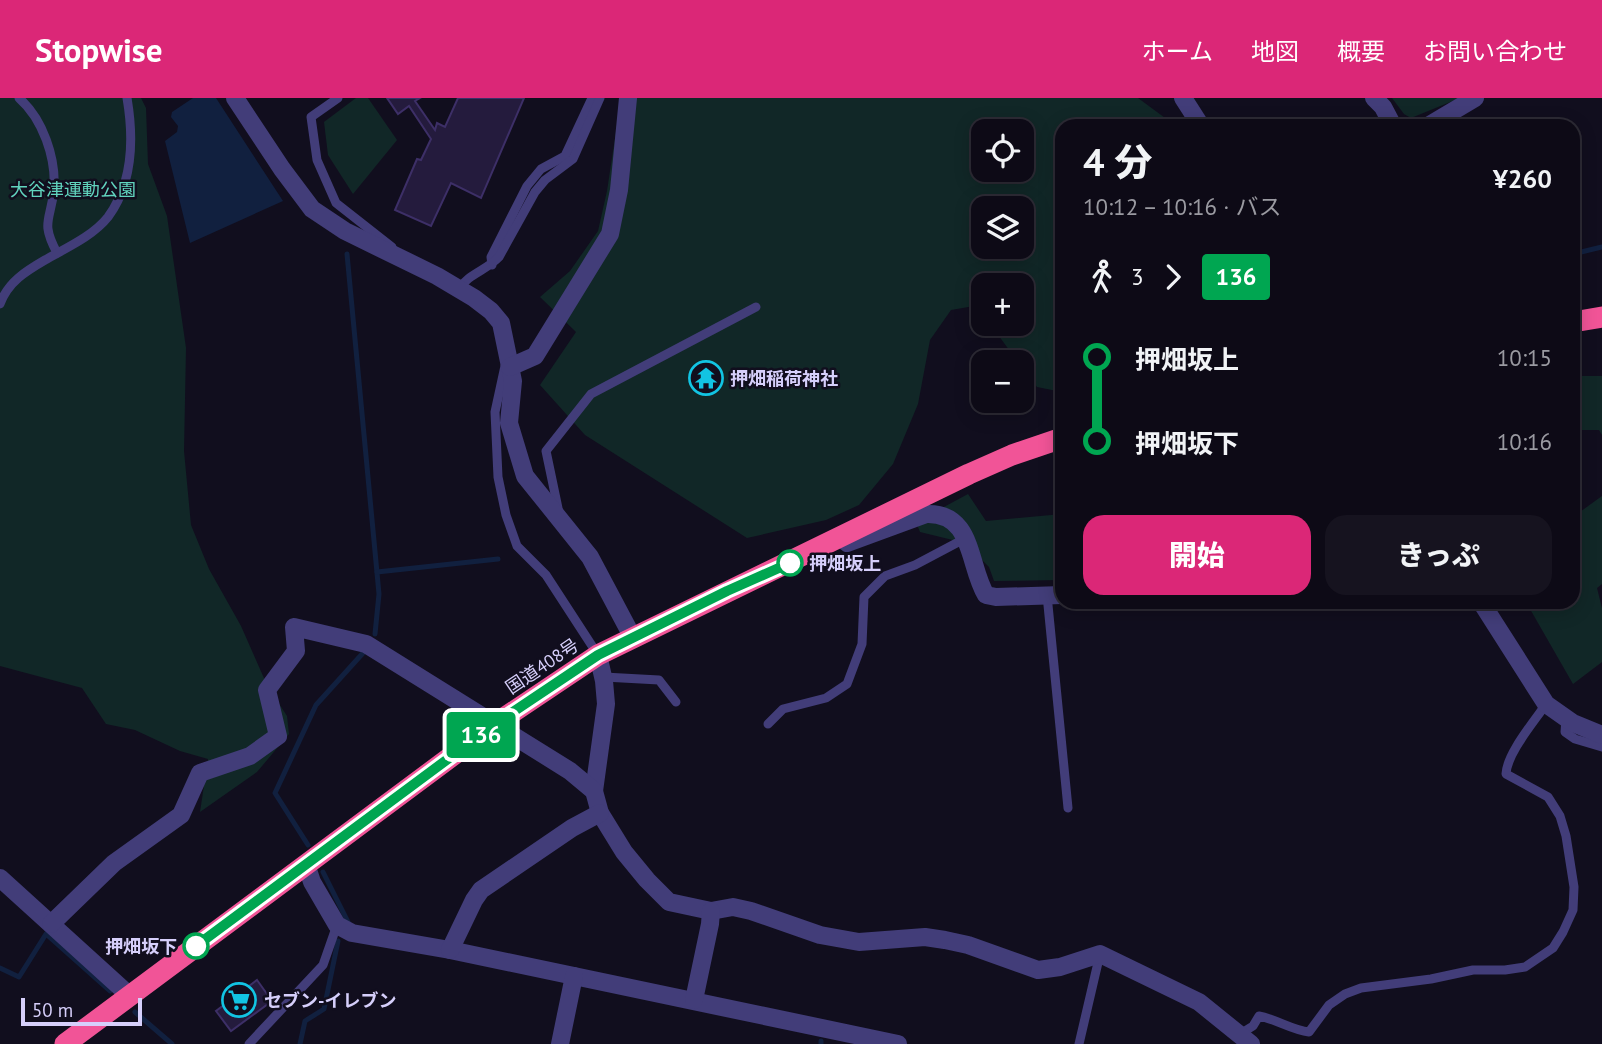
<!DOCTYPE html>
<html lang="ja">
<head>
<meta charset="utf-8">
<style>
  :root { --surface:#0d0a16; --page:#16131f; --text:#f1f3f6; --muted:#9a9aa1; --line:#2d2b35; --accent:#db2777 }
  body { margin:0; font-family:"PT Sans","Noto Sans JP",sans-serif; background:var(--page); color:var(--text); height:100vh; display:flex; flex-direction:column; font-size:26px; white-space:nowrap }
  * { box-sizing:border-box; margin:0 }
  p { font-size:23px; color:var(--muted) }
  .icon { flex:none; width:38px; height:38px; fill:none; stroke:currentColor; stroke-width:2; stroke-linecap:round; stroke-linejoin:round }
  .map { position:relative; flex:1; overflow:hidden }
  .panel { position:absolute; left:1055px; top:21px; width:525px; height:490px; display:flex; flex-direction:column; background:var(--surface); border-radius:21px; box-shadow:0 4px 18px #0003,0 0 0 2px var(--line) }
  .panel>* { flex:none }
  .badge { padding:0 14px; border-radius:5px; font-size:24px; line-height:46px }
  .fabs { position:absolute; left:971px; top:21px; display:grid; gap:14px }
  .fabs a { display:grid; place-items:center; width:63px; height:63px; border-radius:14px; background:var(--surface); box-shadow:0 4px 18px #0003,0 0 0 2px var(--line); font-size:35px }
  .scale { position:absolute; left:21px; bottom:18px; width:121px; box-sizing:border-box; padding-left:7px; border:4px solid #d6cffb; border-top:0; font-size:19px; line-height:24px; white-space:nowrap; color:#d6cffb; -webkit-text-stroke:5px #110e1e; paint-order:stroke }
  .map>.badge { position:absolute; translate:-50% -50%; box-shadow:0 0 0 4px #fff }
  .legs { display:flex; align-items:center; gap:10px; height:77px; padding:0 28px; font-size:23px }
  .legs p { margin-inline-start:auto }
  .head { display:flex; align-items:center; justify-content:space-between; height:119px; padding:0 28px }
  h1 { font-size:38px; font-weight:800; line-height:52px }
  .action { display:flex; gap:14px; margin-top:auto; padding:14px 28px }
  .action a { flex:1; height:80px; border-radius:21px; background:var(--accent); color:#fff; font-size:28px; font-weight:800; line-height:80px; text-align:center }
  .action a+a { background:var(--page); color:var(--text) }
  ul { padding:0 28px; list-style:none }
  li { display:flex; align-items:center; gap:24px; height:84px; font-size:26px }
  li i { display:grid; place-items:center; width:10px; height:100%; margin:0 9px; background:currentColor }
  li i::after { content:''; width:18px; height:18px; margin:-9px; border:5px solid; border-radius:50%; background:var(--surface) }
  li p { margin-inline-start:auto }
  li:first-child i { background:linear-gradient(#0000 50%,currentColor 0) }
  li:last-child i { background:linear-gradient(currentColor 50%,#0000 0) }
  header { display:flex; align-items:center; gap:42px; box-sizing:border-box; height:98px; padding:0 35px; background:var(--accent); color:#fff }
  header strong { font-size:33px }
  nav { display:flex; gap:38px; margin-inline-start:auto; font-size:24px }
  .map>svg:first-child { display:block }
</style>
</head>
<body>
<header>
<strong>Stopwise</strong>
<nav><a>ホーム</a><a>地図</a><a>概要</a><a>お問い合わせ</a></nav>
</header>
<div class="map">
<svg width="1602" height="946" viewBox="0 0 1602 946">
  <rect width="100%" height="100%" fill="#110e1e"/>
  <!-- green -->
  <g fill="#112727" fill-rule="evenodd">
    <path d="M 0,0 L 141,0 L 146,10 L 148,66 L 167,118 L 186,250 L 184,353 L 191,427 L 209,471 L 241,528 L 267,587 L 287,618 L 289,636 L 257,674 L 200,714 L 208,661 L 180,653 L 135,632 L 106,626 L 82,590 L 0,568 Z"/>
    <path d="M 356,0 L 368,0 L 397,42 L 353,96 L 328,57 L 324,24 Z"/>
    <path d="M 621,0 L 1138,0 L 1176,28 L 1062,28 L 1062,294 L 1037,289 L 1022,269 L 1022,264 L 1018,264 L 990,226 L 1022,226 L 1022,187 L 984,187 L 983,213 L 980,207 L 951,212 L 930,242 L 918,306 L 893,366 L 859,407 L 826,422 L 747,440 L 585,337 L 540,287 L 576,234 L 540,199 L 570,173 L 598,133 L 607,93 ZM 984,33 L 1022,33 L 1022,72 L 984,72 ZM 984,110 L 1022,110 L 1022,149 L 984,149 Z"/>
    <path d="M 1392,0 L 1460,0 L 1411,20 L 1404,16 Z"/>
    <path d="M 1573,278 L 1602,278 L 1602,337 L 1599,332 L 1573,332 Z"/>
    <path d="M 968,396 L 986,423 L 1062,416 L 1062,482 L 994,483 L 989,469 L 965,445 L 920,434 L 916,424 Z"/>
    <path d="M 1602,398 L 1602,486 L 1597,490 L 1602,510 L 1602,564 L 1573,586 L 1526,504 L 1573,504 L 1573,419 Z"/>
  </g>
  <!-- water -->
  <path fill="#11203f" d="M 193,0 L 216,0 L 283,103 L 190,145 L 165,43 L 177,34 L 178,28 L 171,19 L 172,14 Z"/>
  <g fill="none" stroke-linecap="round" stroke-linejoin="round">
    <!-- stream -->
    <g stroke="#11203f" stroke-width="5">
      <path d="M 347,156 L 379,496 L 375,536"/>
      <path d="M 1573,156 L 1602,149"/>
      <path d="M 377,474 L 498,461"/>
      <path d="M 308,747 L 275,695 L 316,607 L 363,555"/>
      <path d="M 323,774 L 349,826"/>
      <path d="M 0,870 L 19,879 L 46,836 L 110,893"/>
      <path d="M 135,914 L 172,946"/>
      <path d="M 300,946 L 305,923 L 324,911 L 338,843"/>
      <path d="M 821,946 L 821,943"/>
    </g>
  </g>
  <!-- building -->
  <g fill="#241b3d" stroke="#3d2f67" stroke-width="2">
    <path d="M 387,0 L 420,0 L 415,3 L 435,32 L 437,25 L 445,29 L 458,0 L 524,0 L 481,100 L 451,85 L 431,128 L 395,112 L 417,61 L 421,62 L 431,41 L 409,8 L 398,16 Z"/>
    <path d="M 257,882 L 272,903 L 231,933 L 216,913 Z"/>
  </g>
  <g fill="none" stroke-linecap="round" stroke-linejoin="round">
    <!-- lane -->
    <g stroke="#423d79" stroke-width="9">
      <path d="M 19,0 C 43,21 56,60 54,91 C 51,123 40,123 57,155"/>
      <path d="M 338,0 L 311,19 L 317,62 L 336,105 L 392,149"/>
      <path d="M 492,167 L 491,159 L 527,88 L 541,71 L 565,58 L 592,0"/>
      <path d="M 459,191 C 468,176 487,172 499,159 L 535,94 L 545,82 L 573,61 L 600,0"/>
      <path d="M 0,206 C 8,184 26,173 45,162 C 66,150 93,138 108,119 C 133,85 134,41 127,0"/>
      <path d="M 505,268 L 495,314 L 498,379 L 506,417 L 517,448 L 546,477 L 598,557"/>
      <path d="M 559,415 L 546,353 L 591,296 L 756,209"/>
      <path d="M 1047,497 L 1068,710"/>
      <path d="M 604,579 L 659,582 L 676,604"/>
      <path d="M 1566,620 L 1565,634 L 1575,641 L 1602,649"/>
      <path d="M 768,626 L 783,611 L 826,600 L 847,586 L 862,546 L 864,499 L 885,478 L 915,467 L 966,440"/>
      <path d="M 1240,936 L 1253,928 L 1259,918 C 1276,921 1292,932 1309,934 L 1329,907 L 1345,896 L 1361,890 L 1431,881 L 1473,872 L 1505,872 L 1525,869 L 1553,850 L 1563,834 L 1573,812 L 1574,789 L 1566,738 L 1560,718 L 1548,699 L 1506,676 C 1507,655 1534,624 1546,606"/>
      <path d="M 249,946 L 323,867 L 337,827"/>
      <path d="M 1079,946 L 1100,856"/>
    </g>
    <!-- street -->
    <g stroke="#423d79" stroke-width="18">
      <path d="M 235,0 L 282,71 L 312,111 L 345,133 L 437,178 L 474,200 L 491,213 L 501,225 L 513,283 L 509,325 L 525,378 L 590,459 L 633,540"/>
      <path d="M 1183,0 L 1201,28"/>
      <path d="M 1374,0 L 1383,9 L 1393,28"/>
      <path d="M 1428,28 L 1475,0"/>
      <path d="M 510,269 L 535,258 L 610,136 L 619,92 L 628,0"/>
      <path d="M 847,445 L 926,416 C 974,414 968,468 986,497 L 996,499 L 1062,497"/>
      <path d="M 1481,504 L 1546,606 L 1573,625 L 1602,637"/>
      <path d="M 594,693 L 606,606 L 604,583 L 598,557"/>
      <path d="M 306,766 L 312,784 L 337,827 L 352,835 L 450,852 L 898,946"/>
      <path d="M 0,780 L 130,898"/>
      <path d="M 51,826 L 114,765 L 181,717 L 200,675 L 250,658 L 278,638 L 267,592 L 296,553 L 294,529 L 366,546 L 570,673 L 594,693 L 600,715 L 624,754 L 647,782 L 669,804 L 711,813 L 733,809 L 751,813 L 820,837 L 859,844 L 925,839 L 945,842 L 968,847 L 1038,872 L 1060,869 L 1100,856 L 1199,904 L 1251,946"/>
      <path d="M 450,852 L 474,802 L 481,792 L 572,730 L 600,715"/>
      <path d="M 694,902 L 710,826 L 711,813"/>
      <path d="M 560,946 L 574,878"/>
    </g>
    <!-- highway -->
    <g stroke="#f15497" stroke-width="21">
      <path d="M 1573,224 L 1602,219"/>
      <path d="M 65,946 L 495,626 L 598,557 L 969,376 L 1012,357 L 1062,340"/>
    </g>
  </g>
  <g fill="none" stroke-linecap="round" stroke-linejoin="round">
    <!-- line-1 casing -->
    <g stroke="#fff" stroke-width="16">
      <path id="line-1" d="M 196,848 L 495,626 L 598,557 L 727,493 L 790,465"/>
    </g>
    <!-- line-1 -->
    <use href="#line-1" stroke="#00a651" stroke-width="10"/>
  </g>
  <!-- icons -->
  <defs>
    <g id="temple-ring" transform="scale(1.75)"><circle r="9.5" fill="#110e1e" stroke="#12c4e3" stroke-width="1.5"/><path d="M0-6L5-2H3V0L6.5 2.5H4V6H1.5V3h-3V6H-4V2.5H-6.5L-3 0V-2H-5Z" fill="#12c4e3"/></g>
    <g id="supermarket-ring" transform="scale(1.75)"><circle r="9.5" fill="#110e1e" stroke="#12c4e3" stroke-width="1.5"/><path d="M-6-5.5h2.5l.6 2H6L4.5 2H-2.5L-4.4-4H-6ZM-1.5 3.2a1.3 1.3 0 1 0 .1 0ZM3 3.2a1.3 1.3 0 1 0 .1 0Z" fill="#12c4e3"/></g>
  </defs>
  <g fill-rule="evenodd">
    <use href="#temple-ring" x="706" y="280"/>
    <use href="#supermarket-ring" x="239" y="902"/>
  </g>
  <!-- markers -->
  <g fill="#fff" stroke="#00a651" stroke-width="3.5">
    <circle cx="790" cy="465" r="12"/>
    <circle cx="196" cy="848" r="12"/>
  </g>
  <g text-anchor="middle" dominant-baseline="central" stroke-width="5" stroke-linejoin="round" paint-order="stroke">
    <!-- park labels -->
    <g font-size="18" fill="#61d4be" stroke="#110e1e">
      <text x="73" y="91">大谷津運動公園</text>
    </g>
    <!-- poi labels -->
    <g font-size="18" font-weight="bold" fill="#d6cffb" stroke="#110e1e" text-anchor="start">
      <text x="730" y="280">押畑稲荷神社</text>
      <text x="264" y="902">セブン-イレブン</text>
    </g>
    <!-- stop labels -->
    <g font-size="18" font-weight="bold" fill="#d6cffb" stroke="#110e1e" text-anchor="start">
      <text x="809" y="465">押畑坂上</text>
      <text x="177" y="848" text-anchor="end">押畑坂下</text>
    </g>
    <!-- street labels -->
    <g font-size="18" fill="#d6cffb" stroke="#110e1e">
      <text transform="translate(542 568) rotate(-34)">国道408号</text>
    </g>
  </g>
</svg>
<div class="fabs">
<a><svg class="icon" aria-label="locate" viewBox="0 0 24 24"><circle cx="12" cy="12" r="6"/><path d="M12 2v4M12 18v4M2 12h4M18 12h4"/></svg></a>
<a><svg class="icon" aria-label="layers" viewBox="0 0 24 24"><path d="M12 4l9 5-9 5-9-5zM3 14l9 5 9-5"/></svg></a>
<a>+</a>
<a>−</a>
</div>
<div class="scale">50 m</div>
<b class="badge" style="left:481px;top:637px;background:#00a651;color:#fff">136</b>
<section class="panel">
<div class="head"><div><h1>4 分</h1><p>10:12 – 10:16 · バス</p></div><b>¥260</b></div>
<div class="legs"><svg class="icon" aria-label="walk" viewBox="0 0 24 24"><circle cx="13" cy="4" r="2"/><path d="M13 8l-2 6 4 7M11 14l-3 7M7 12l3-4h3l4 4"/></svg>3<svg class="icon" aria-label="forward" viewBox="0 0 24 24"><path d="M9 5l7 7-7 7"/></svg><b class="badge" style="background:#00a651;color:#fff">136</b></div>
<ul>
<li><i style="color:#00a651"></i><b>押畑坂上</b><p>10:15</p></li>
<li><i style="color:#00a651"></i><b>押畑坂下</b><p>10:16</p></li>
</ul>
<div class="action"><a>開始</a><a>きっぷ</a></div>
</section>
</div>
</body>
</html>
